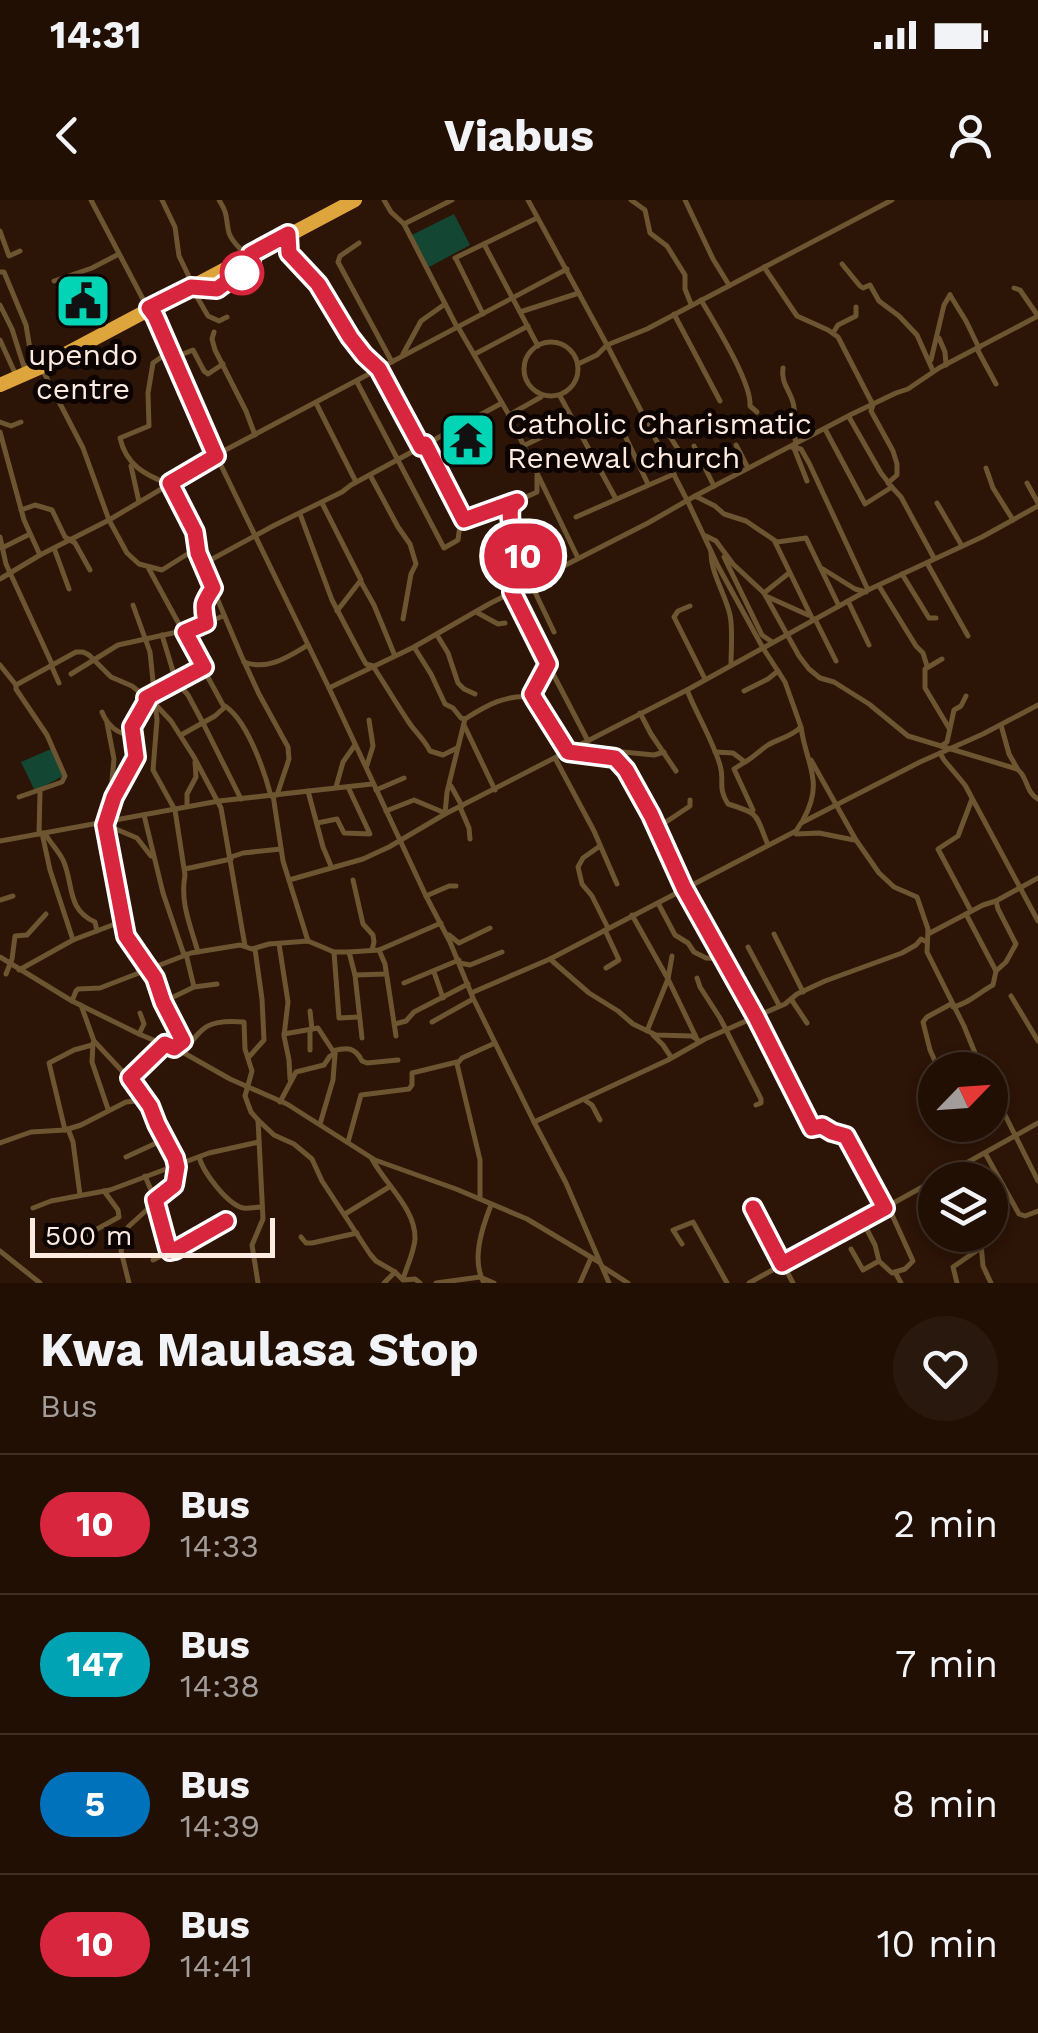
<!DOCTYPE html>
<html lang="en">
<head>
<meta charset="utf-8">
<style>
  :root { --surface:#210f04; --page:#29180e; --text:#f1f3f6; --muted:#a29c9a; --line:#3e2f26 }
  body { margin:0; font-family:"Work Sans",sans-serif; background:var(--page); color:var(--text); height:100vh; display:flex; flex-direction:column; font-size:38px; white-space:nowrap }
  * { box-sizing:border-box; margin:0 }
  p { font-size:32px; color:var(--muted) }
  .icon { flex:none; width:55px; height:55px; fill:none; stroke:currentColor; stroke-width:2; stroke-linecap:round; stroke-linejoin:round }
  .map { position:relative; height:1083px; overflow:hidden }
  .side { display:flex; flex-direction:column; background:var(--surface); flex:1 }
  .side>* { flex:none }
  .badge { padding:0 20px; border-radius:32px; font-size:35px; line-height:65px }
  .needle { width:65px; rotate:65deg }
  .fabs { position:absolute; left:918px; top:852px; display:grid; gap:20px }
  .fabs a { display:grid; place-items:center; width:90px; height:90px; border-radius:50%; background:var(--surface); box-shadow:0 5px 15px #0003,0 0 0 2px var(--line); font-size:50px }
  .scale { position:absolute; left:30px; bottom:25px; width:245px; box-sizing:border-box; padding-left:10px; border:5px solid #fdebe2; border-top:0; font-size:28px; line-height:35px; white-space:nowrap; color:#fdebe2; -webkit-text-stroke:8px #0d0401; paint-order:stroke }
  .map>.badge { position:absolute; translate:-50% -50%; box-shadow:0 0 0 5px #fff }
  .round { display:grid; place-items:center; flex:none; width:105px; height:105px; border-radius:52px; background:var(--page) }
  .summary { display:flex; align-items:center; justify-content:space-between; height:170px; padding:0 40px }
  h1 { font-size:48px; font-weight:700; line-height:75px }
  ul { padding:0; list-style:none }
  li { display:flex; align-items:center; gap:30px; height:140px; padding:0 40px; border-top:2px solid var(--line) }
  li div { flex:1 }
  li b { display:block; font-size:38px }
  li em { font-style:normal }
  li .badge { min-width:110px; font-weight:700; text-align:center }
  .status { display:flex; justify-content:space-between; align-items:center; height:70px; padding:0 50px; background:var(--surface); direction:ltr }
  .status svg { height:28px; fill:currentColor }
  header { display:flex; justify-content:space-between; align-items:center; height:130px; padding:0 40px; background:var(--surface); font-size:45px; font-weight:700 }
  .map>svg:first-child { display:block }
</style>
</head>
<body>
<div class="status"><b>14:31</b><svg viewBox="0 0 49 12"><path d="M0 12V9h3v3zM5 12V6h3v6zM10 12V3h3v9zM15 12V0h3v12zM26 1h20v11H26zM47 4h2v5h-2z"/></svg></div>
<header><svg class="icon" aria-label="back" viewBox="0 0 24 24"><path d="M15 5l-7 7 7 7"/></svg>Viabus<svg class="icon" aria-label="person" viewBox="0 0 24 24"><circle cx="12" cy="8" r="4"/><path d="M4 21q1-7 8-7t8 7"/></svg></header>
<div class="map">
<svg width="1038" height="1083" viewBox="0 0 1038 1083">
  <rect width="100%" height="100%" fill="#2c1406"/>
  <!-- green -->
  <g fill="#144733">
    <path d="M 454,14 L 470,45 L 429,67 L 412,35 Z"/>
    <path d="M 51,549 L 63,576 L 35,591 L 21,562 Z"/>
  </g>
  <g fill="none" stroke-linecap="round" stroke-linejoin="round">
    <!-- street -->
    <g stroke="#6c5530" stroke-width="5">
      <path d="M 91,0 L 145,103 L 155,116 L 216,255 L 329,488 L 426,696 L 450,742 L 473,798 L 534,922 L 566,983 L 609,1083"/>
      <path d="M 162,0 L 175,27 L 179,56 L 193,85"/>
      <path d="M 219,0 C 229,16 225,17 229,33 C 232,42 239,47 245,54"/>
      <path d="M 384,0 L 391,12 L 404,24 L 457,127"/>
      <path d="M 528,0 L 607,145 L 688,302 L 718,366 L 763,448 L 785,482 L 801,527 C 791,537 780,538 768,545 C 760,550 754,557 745,562 L 733,553 L 715,552"/>
      <path d="M 631,0 L 645,10 L 650,33 L 667,46 L 685,75 L 685,89 L 691,104"/>
      <path d="M 685,0 L 713,59 L 729,85"/>
      <path d="M 404,24 L 452,0"/>
      <path d="M 0,31 L 9,56 L 20,51"/>
      <path d="M 289,37 L 289,53 L 318,84 L 350,137 L 364,155 L 379,169 L 421,247"/>
      <path d="M 359,43 L 340,56 L 338,62 L 392,162"/>
      <path d="M 484,44 L 538,146"/>
      <path d="M 455,58 L 537,18"/>
      <path d="M 456,59 L 483,114"/>
      <path d="M 842,64 L 860,86 L 863,88 L 870,85 L 879,101 L 899,116 L 917,135 L 933,171"/>
      <path d="M 764,67 L 797,116 L 828,130 L 838,137 L 873,205 L 871,211 L 893,251 L 897,264 L 897,275 L 888,283 L 901,297 L 934,358"/>
      <path d="M 0,72 L 4,72 L 26,125 L 32,161 L 25,167"/>
      <path d="M 54,81 L 92,68 L 119,54"/>
      <path d="M 200,88 C 221,91 236,78 251,65 L 251,56"/>
      <path d="M 1014,88 L 1020,90 L 1038,116"/>
      <path d="M 193,90 L 208,116 L 219,121 L 227,117"/>
      <path d="M 950,95 L 966,121 L 979,148"/>
      <path d="M 701,100 C 714,122 752,183 750,206 L 757,212"/>
      <path d="M 0,105 L 12,129 L 25,170"/>
      <path d="M 520,112 L 579,93"/>
      <path d="M 674,114 L 720,201"/>
      <path d="M 458,127 L 509,215 L 578,358"/>
      <path d="M 214,132 L 212,139 L 215,150 L 246,211 L 255,235"/>
      <path d="M 833,133 L 838,125 L 856,116 L 856,107"/>
      <path d="M 939,138 L 945,152 L 946,165"/>
      <path d="M 0,140 L 15,173"/>
      <circle cx="551" cy="169" r="27"/>
      <path d="M 977,149 L 996,184"/>
      <path d="M 403,154 L 421,121 L 445,104"/>
      <path d="M 475,154 L 528,126"/>
      <path d="M 173,158 L 193,150 L 204,171 L 208,174 L 223,164"/>
      <path d="M 931,160 L 944,105 L 950,95"/>
      <path d="M 578,164 L 597,155 L 607,145 L 647,129 L 892,0"/>
      <path d="M 41,167 L 83,248 L 109,320 L 127,353 L 139,364 L 162,370 L 197,348"/>
      <path d="M 783,168 C 780,185 794,194 794,209 C 795,224 792,228 796,244"/>
      <path d="M 357,182 L 444,348 L 458,340 L 460,325 L 464,320"/>
      <path d="M 560,196 L 616,299"/>
      <path d="M 316,203 L 356,282"/>
      <path d="M 509,215 L 541,197"/>
      <path d="M 849,217 L 881,273 L 888,282"/>
      <path d="M 617,219 L 648,284"/>
      <path d="M 0,222 L 11,226 L 21,222"/>
      <path d="M 666,222 L 665,228 C 672,239 678,252 688,261 L 702,262"/>
      <path d="M 825,229 L 865,304 L 892,287"/>
      <path d="M 0,232 L 24,320 L 40,355"/>
      <path d="M 426,245 L 464,320 L 514,300 L 517,301"/>
      <path d="M 736,245 L 748,268"/>
      <path d="M 523,246 L 569,224 L 572,219"/>
      <path d="M 694,246 L 714,286"/>
      <path d="M 791,247 L 801,249 L 809,263 L 868,390"/>
      <path d="M 794,248 L 807,281"/>
      <path d="M 216,255 L 567,69"/>
      <path d="M 131,266 L 139,302"/>
      <path d="M 986,268 L 993,288 L 1013,320"/>
      <path d="M 370,275 L 398,327 L 410,344 L 416,364 L 411,374 L 403,419"/>
      <path d="M 170,283 L 195,332 L 198,353 L 241,455 L 259,494 L 288,547 L 289,559 L 277,595"/>
      <path d="M 1027,283 L 1038,303"/>
      <path d="M 169,284 C 145,275 126,265 120,238 L 149,226 L 148,193 L 153,163 L 170,151"/>
      <path d="M 695,296 L 715,306 L 724,314 L 746,321 L 777,342 L 806,338 L 839,406"/>
      <path d="M 322,303 L 361,380 L 337,411"/>
      <path d="M 937,303 L 962,346"/>
      <path d="M 21,310 L 35,305 L 52,310 L 65,337 L 75,343 L 90,370"/>
      <path d="M 300,314 L 332,400 L 362,457 L 366,464 L 373,466 C 386,486 397,505 410,524 C 417,534 424,539 430,551 L 443,555 L 457,548"/>
      <path d="M 576,317 L 674,274"/>
      <path d="M 706,336 L 716,341 L 733,364 L 764,393 L 789,373"/>
      <path d="M 0,337 L 6,364 L 52,464"/>
      <path d="M 775,342 L 813,420"/>
      <path d="M 2,348 L 30,334"/>
      <path d="M 54,348 L 69,389"/>
      <path d="M 711,352 C 711,374 725,393 730,415 C 733,430 731,449 731,465"/>
      <path d="M 724,357 L 762,435 L 772,442"/>
      <path d="M 927,363 L 968,436"/>
      <path d="M 203,364 L 273,326 L 342,292 L 351,285 L 502,203"/>
      <path d="M 149,369 L 223,505 C 246,517 264,570 271,596"/>
      <path d="M 823,369 L 855,389 L 866,392"/>
      <path d="M 902,374 L 929,418 L 936,418"/>
      <path d="M 0,379 L 40,355 L 109,320 L 217,256"/>
      <path d="M 534,381 L 534,390 L 554,432"/>
      <path d="M 361,382 L 374,405 L 395,456"/>
      <path d="M 879,386 L 916,446 L 923,453 L 927,466"/>
      <path d="M 513,392 L 523,356 L 510,322 L 510,308 L 513,303 L 537,292 L 537,276"/>
      <path d="M 511,393 L 588,541"/>
      <path d="M 764,393 L 799,456 L 809,469 L 820,478 L 834,482 L 869,504 L 908,536 L 1017,569 C 1028,576 1025,592 1038,599"/>
      <path d="M 768,397 L 808,415"/>
      <path d="M 848,401 L 869,445"/>
      <path d="M 133,405 L 150,452 L 157,520 L 153,570 L 175,610 L 185,675 C 180,703 190,724 198,752"/>
      <path d="M 690,406 L 678,411 L 674,417 L 705,479"/>
      <path d="M 476,412 L 498,424 L 505,423"/>
      <path d="M 815,419 L 836,461"/>
      <path d="M 206,421 C 202,408 205,400 213,388"/>
      <path d="M 185,432 L 223,416"/>
      <path d="M 162,435 L 176,481 L 204,467"/>
      <path d="M 437,435 L 448,453 L 458,483 L 464,489 L 475,494"/>
      <path d="M 414,447 L 431,474 L 445,504 L 453,508 L 461,518 L 465,519"/>
      <path d="M 942,459 L 925,469 L 925,488 L 949,528"/>
      <path d="M 244,462 C 268,471 288,457 308,445"/>
      <path d="M 548,464 L 533,495 L 567,552 L 615,558 L 623,552 L 654,555 L 664,552"/>
      <path d="M 0,465 L 16,485 L 16,489 L 47,535 L 65,576 L 62,582 L 19,597"/>
      <path d="M 51,465 L 59,483"/>
      <path d="M 71,474 L 118,445 L 182,431"/>
      <path d="M 16,485 L 76,452 L 83,452 L 89,455 L 111,477 L 132,486 L 156,505 L 171,521 L 194,557 L 221,608 L 245,746"/>
      <path d="M 329,488 L 414,447 L 489,404 L 648,323 L 695,296 L 852,214 L 896,193 L 908,189 L 939,168 L 1038,116"/>
      <path d="M 687,490 C 697,515 712,539 720,565 C 725,581 717,587 728,604 C 761,614 755,614 768,645"/>
      <path d="M 744,491 L 768,479 L 778,471"/>
      <path d="M 146,498 L 176,481 L 188,495 L 203,523 L 241,599"/>
      <path d="M 102,512 C 107,525 118,535 132,535"/>
      <path d="M 640,513 L 651,534 L 676,571"/>
      <path d="M 107,523 L 114,559 L 112,580 L 113,594"/>
      <path d="M 464,525 L 495,590"/>
      <path d="M 1001,525 L 1009,554 L 1017,568"/>
      <path d="M 801,527 C 806,565 825,581 803,620"/>
      <path d="M 181,535 L 215,516 L 225,507"/>
      <path d="M 941,546 L 947,542 L 954,510 L 961,506 L 966,496"/>
      <path d="M 940,553 L 944,560 L 965,585 L 1038,721"/>
      <path d="M 555,558 L 594,631 L 617,684"/>
      <path d="M 615,558 L 626,569 L 644,600 L 684,688 L 723,759"/>
      <path d="M 811,560 L 856,640 L 879,673 L 894,687 L 917,697 L 928,729 L 927,752 L 964,826 L 982,870"/>
      <path d="M 745,562 L 734,569 L 753,610"/>
      <path d="M 367,565 L 373,546 L 369,520"/>
      <path d="M 451,586 L 462,606"/>
      <path d="M 336,587 L 343,562 L 355,545"/>
      <path d="M 376,590 L 404,578"/>
      <path d="M 308,591 L 323,647 L 331,666"/>
      <path d="M 273,595 L 283,661 L 308,741"/>
      <path d="M 187,606 L 187,594 L 196,577 L 195,562"/>
      <path d="M 460,607 L 469,628 L 470,639"/>
      <path d="M 386,611 L 414,600 L 445,613"/>
      <path d="M 445,614 L 447,592 L 465,519 C 487,505 506,494 533,497"/>
      <path d="M 144,615 L 163,693 L 184,755"/>
      <path d="M 317,623 L 337,619 L 344,633 L 370,634 L 348,587"/>
      <path d="M 104,624 L 137,638 L 151,656"/>
      <path d="M 657,628 L 690,606 L 690,600"/>
      <path d="M 42,633 L 50,670 L 73,740"/>
      <path d="M 45,633 C 50,643 58,650 63,660 C 74,684 66,709 95,722 L 97,731"/>
      <path d="M 39,634 L 40,592"/>
      <path d="M 796,634 L 819,633 L 854,640"/>
      <path d="M 0,641 L 219,601 L 372,584"/>
      <path d="M 600,646 L 583,658 L 578,667 L 582,684 L 592,696 L 608,728"/>
      <path d="M 231,657 L 243,653 L 281,649"/>
      <path d="M 185,669 L 231,659"/>
      <path d="M 289,680 L 363,659 L 389,647 L 445,614 L 687,490 L 868,390 L 982,337 L 1038,306"/>
      <path d="M 353,680 L 363,724 L 373,735 L 374,742 L 372,750"/>
      <path d="M 426,696 L 449,686 L 456,686"/>
      <path d="M 0,700 L 13,696"/>
      <path d="M 658,703 L 675,735 L 688,743 L 694,752 L 706,758 L 723,759 L 812,927 L 822,926 L 832,933 L 846,936 L 885,1008"/>
      <path d="M 971,711 L 938,649 L 958,636 L 972,599"/>
      <path d="M 966,714 L 996,771"/>
      <path d="M 632,715 L 668,779 L 696,837"/>
      <path d="M 605,730 L 619,760 L 606,768"/>
      <path d="M 930,733 L 983,705 L 996,701 L 1038,678"/>
      <path d="M 774,734 L 803,792"/>
      <path d="M 449,735 L 459,743 L 490,728"/>
      <path d="M 128,738 L 155,779 L 163,802 L 183,841 L 174,847"/>
      <path d="M 279,744 L 288,802 L 284,836 L 289,860 L 290,879"/>
      <path d="M 748,747 L 779,805"/>
      <path d="M 379,750 L 385,764 L 396,836"/>
      <path d="M 334,752 L 339,818 L 359,817"/>
      <path d="M 186,754 L 194,787"/>
      <path d="M 0,757 L 72,801 L 139,834 L 184,853 L 230,879 L 287,904 L 375,960 L 456,989 L 527,1019 L 599,1062"/>
      <path d="M 550,759 L 589,793 L 618,811 L 633,824 L 656,835 L 692,836 L 699,841"/>
      <path d="M 460,763 L 470,765 L 502,752"/>
      <path d="M 19,770 L 73,740 L 123,721"/>
      <path d="M 139,772 L 126,736 L 105,622 L 114,597 L 136,557 L 132,531 L 142,507 L 142,495"/>
      <path d="M 434,772 L 443,798"/>
      <path d="M 6,774 L 12,759 L 15,736 L 27,735 L 46,714"/>
      <path d="M 355,775 L 386,774"/>
      <path d="M 697,778 L 700,787 L 720,818 L 761,899 L 761,903 L 756,905"/>
      <path d="M 404,783 L 459,760"/>
      <path d="M 471,793 L 550,759 L 796,631 L 801,623 L 920,562 L 983,534 L 1038,505"/>
      <path d="M 1011,796 L 1038,841"/>
      <path d="M 791,799 L 807,823"/>
      <path d="M 72,801 L 76,791 L 78,789 L 100,788 L 191,753 L 240,745 L 252,749 L 269,744 L 308,741 L 334,752 L 349,752"/>
      <path d="M 163,802 L 194,787 L 217,784"/>
      <path d="M 81,805 L 94,841 L 136,886 L 150,907 L 177,964 L 174,985 L 128,1027 L 121,1051 L 129,1083"/>
      <path d="M 953,807 C 970,803 978,793 993,785 L 996,771 L 1006,762 L 1016,744 L 998,709 L 996,701"/>
      <path d="M 310,811 L 312,829"/>
      <path d="M 432,822 L 473,799"/>
      <path d="M 395,824 L 406,821 L 414,812 L 468,784"/>
      <path d="M 647,831 L 668,779 L 672,756"/>
      <path d="M 139,834 L 144,824 L 140,813"/>
      <path d="M 284,834 L 318,828 L 335,854 L 333,880 L 320,924"/>
      <path d="M 653,835 L 663,845 L 671,857"/>
      <path d="M 362,838 L 355,775 L 349,752 L 379,750 L 441,723"/>
      <path d="M 93,843 L 92,862 L 108,909"/>
      <path d="M 310,850 L 310,831"/>
      <path d="M 333,851 C 347,847 355,847 362,861 L 367,863 L 398,860"/>
      <path d="M 184,853 C 202,825 210,819 244,822 L 245,849 L 252,871 L 245,896 L 251,912 L 258,920 L 274,935 L 294,944 L 312,959 L 322,981 L 370,1054 L 376,1061 L 395,1072 L 403,1080 L 415,1079 L 420,1083"/>
      <path d="M 248,858 L 264,840 L 262,799 L 255,749"/>
      <path d="M 939,870 L 930,850 L 923,822 L 927,817 L 951,804"/>
      <path d="M 130,878 L 165,844"/>
      <path d="M 990,885 L 1038,981"/>
      <path d="M 586,901 L 592,905 L 600,920"/>
      <path d="M 280,902 L 296,872 L 324,865 L 330,856 L 335,854"/>
      <path d="M 258,920 L 263,1019 L 252,1045 L 258,1083"/>
      <path d="M 534,922 L 668,860 L 705,839 L 785,804 L 797,794 L 825,781 L 902,753 L 916,745 L 921,739 L 927,742"/>
      <path d="M 68,929 L 73,942 L 80,995"/>
      <path d="M 65,930 L 49,863 L 74,850 L 92,845"/>
      <path d="M 348,942 L 361,895 L 409,889 L 412,885 L 412,873 L 457,862"/>
      <path d="M 0,943 L 31,932 L 65,930 L 81,925 L 126,902 L 147,900"/>
      <path d="M 985,953 L 1019,1014 L 1025,1016 L 1038,1011"/>
      <path d="M 126,957 L 165,939"/>
      <path d="M 199,957 C 203,972 227,1004 243,1008 C 246,1009 258,1007 261,1007"/>
      <path d="M 372,959 C 385,984 416,1009 415,1039 C 414,1052 407,1066 403,1079"/>
      <path d="M 145,976 L 154,997 L 170,1051 L 226,1021"/>
      <path d="M 936,980 L 1038,923"/>
      <path d="M 480,998 L 480,960 L 457,864 L 462,858 L 495,843"/>
      <path d="M 33,1008 L 51,1001 L 110,990 L 209,953 L 259,942"/>
      <path d="M 753,1008 L 793,1083"/>
      <path d="M 345,1014 L 389,987"/>
      <path d="M 863,1022 L 875,1045 L 879,1061 L 892,1073 L 905,1069 L 913,1061 L 888,1006"/>
      <path d="M 978,1035 L 981,1044 L 983,1066 L 991,1083"/>
      <path d="M 301,1037 L 306,1043 L 312,1043 L 357,1033"/>
      <path d="M 79,1039 L 119,1017 L 118,1010 L 104,991"/>
      <path d="M 682,1044 L 673,1030 L 693,1022 L 727,1083"/>
      <path d="M 851,1049 L 863,1070 L 879,1061"/>
      <path d="M 0,1051 L 40,1083"/>
      <path d="M 153,1060 L 170,1051"/>
      <path d="M 603,1067 L 628,1083"/>
      <path d="M 895,1072 L 901,1083"/>
      <path d="M 384,1083 L 395,1072"/>
      <path d="M 436,1083 L 480,1077 L 494,1083"/>
      <path d="M 484,1083 C 471,1060 482,1028 491,1005"/>
      <path d="M 580,1083 L 591,1058"/>
      <path d="M 749,1083 L 935,980"/>
      <path d="M 957,1083 L 953,1067 L 982,1047"/>
    </g>
    <!-- highway -->
    <path stroke="#dfa53d" stroke-width="14" d="M 0,185 L 41,167 L 355,0"/>
  </g>
  <g fill="none" stroke-linecap="round" stroke-linejoin="round">
    <!-- line casing -->
    <g stroke="#fff" stroke-width="22">
      <path id="line" d="M 226,1021 L 175,1050 L 170,1051 L 168,1048 L 155,1000 L 174,985 L 177,967 L 175,958 L 157,924 L 150,906 L 130,878 L 165,844 L 174,848 L 183,841 L 163,802 L 155,778 L 126,736 L 105,625 L 114,597 L 136,557 L 132,527 L 148,499 L 146,498 L 204,467 L 185,432 L 206,423 C 203,404 202,405 213,388 L 198,353 L 195,332 L 170,283 L 216,256 L 155,116 L 149,108 L 191,87 L 217,89 L 251,64 L 251,54 L 288,34 L 289,53 L 318,84 L 350,137 L 364,155 L 379,169 L 421,247 L 425,244 L 464,320 L 517,301 L 511,306 C 507,330 519,333 523,354 C 525,366 515,382 512,392 L 548,464 L 532,494 L 536,501 L 568,552 L 615,558 L 626,570 L 651,615 L 684,688 L 756,817 L 812,928 L 822,926 L 832,932 L 846,936 L 885,1008 L 782,1064 L 753,1008"/>
    </g>
    <!-- line -->
    <use href="#line" stroke="#d7263d" stroke-width="15"/>
  </g>
  <!-- icons -->
  <defs>
    <g id="civic-square" transform="scale(2.875)"><rect x="-9" y="-9" width="18" height="18" rx="4" fill="#02d5b6" stroke="#0d0401"/><path d="M-.6-6.5H3V-4.5H.6V-3L4-1V1h2V6H-6V1h2V-1L-.6-3ZM-1.2 2.5V6h2.4V2.5Z" fill="#111"/></g>
    <g id="temple-square" transform="scale(2.875)"><rect x="-9" y="-9" width="18" height="18" rx="4" fill="#02d5b6" stroke="#0d0401"/><path d="M0-6L5-2H3V0L6.5 2.5H4V6H1.5V3h-3V6H-4V2.5H-6.5L-3 0V-2H-5Z" fill="#111"/></g>
  </defs>
  <g fill-rule="evenodd">
    <use href="#civic-square" x="83" y="101"/>
    <use href="#temple-square" x="468" y="240"/>
  </g>
  <!-- markers -->
  <circle fill="#fff" stroke="#d7263d" stroke-width="5" cx="242" cy="73" r="20"/>
  <g text-anchor="middle" dominant-baseline="central" stroke-width="10" stroke-linejoin="round" paint-order="stroke">
    <!-- poi labels -->
    <g font-size="30" fill="#fdebe2" stroke="#0d0401">
      <text x="83" y="154">upendo<tspan x="83" dy="34">centre</tspan></text>
      <text x="507" y="223" text-anchor="start">Catholic Charismatic<tspan x="507" dy="34">Renewal church</tspan></text>
    </g>
  </g>
</svg>
<div class="fabs">
<a><svg class="needle" viewBox="-14 -14 28 28"><path d="M0-13l5 13h-10z" fill="#e53935"/><path d="M0 13l5-13h-10z" fill="#a29c9a"/></svg></a>
<a><svg class="icon" aria-label="layers" viewBox="0 0 24 24"><path d="M12 4l9 5-9 5-9-5zM3 14l9 5 9-5"/></svg></a>
</div>
<div class="scale">500 m</div>
<b class="badge" style="left:523px;top:356px;background:#d7263d;color:#fff">10</b>
</div>
<section class="side">
<div class="summary"><div><h1>Kwa Maulasa Stop</h1><p>Bus</p></div><a class="round"><svg class="icon" aria-label="heart" viewBox="0 0 24 24"><path d="M12 20l-8-8c-3-5 5-10 8-4 3-6 11-1 8 4z"/></svg></a></div>
<ul>
<li><span class="badge" style="background:#d7263d;color:#fff">10</span><div><b>Bus</b><p>14:33</p></div><em>2 min</em></li>
<li><span class="badge" style="background:#00a3b4;color:#fff">147</span><div><b>Bus</b><p>14:38</p></div><em>7 min</em></li>
<li><span class="badge" style="background:#0072bc;color:#fff">5</span><div><b>Bus</b><p>14:39</p></div><em>8 min</em></li>
<li><span class="badge" style="background:#d7263d;color:#fff">10</span><div><b>Bus</b><p>14:41</p></div><em>10 min</em></li>
</ul>
</section>
</body>
</html>
